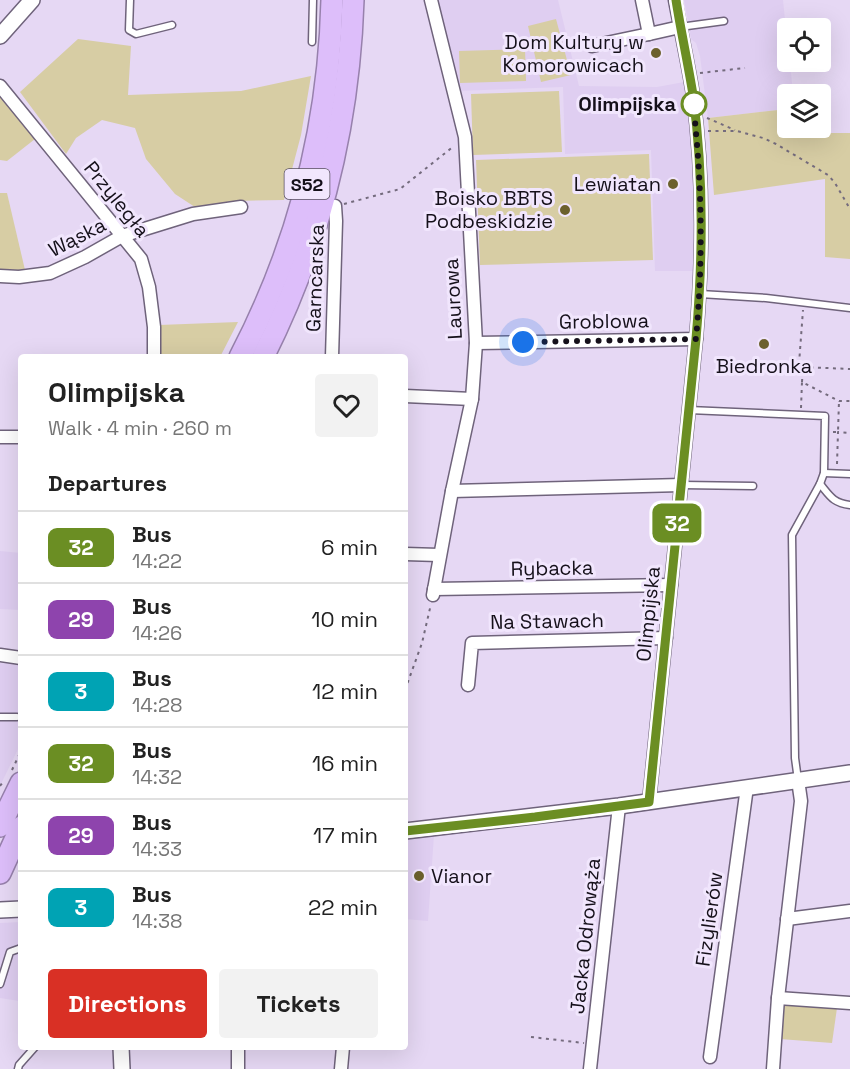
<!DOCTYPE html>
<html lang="en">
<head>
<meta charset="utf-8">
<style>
  :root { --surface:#fff; --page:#f2f2f2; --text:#222; --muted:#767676; --line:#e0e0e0; --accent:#d93025 }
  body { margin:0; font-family:"Space Grotesk",sans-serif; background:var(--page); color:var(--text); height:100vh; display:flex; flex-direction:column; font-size:22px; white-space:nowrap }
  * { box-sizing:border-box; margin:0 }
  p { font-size:20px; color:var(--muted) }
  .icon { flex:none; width:33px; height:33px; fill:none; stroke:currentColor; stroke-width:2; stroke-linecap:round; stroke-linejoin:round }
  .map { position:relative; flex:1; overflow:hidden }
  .details { position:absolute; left:18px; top:354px; width:390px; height:696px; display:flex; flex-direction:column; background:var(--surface); border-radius:6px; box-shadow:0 6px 24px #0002 }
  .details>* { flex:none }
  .badge { padding:0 12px; border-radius:9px; font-size:21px; line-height:39px }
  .fabs { position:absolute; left:777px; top:18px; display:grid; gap:12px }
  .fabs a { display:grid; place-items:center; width:54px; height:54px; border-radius:6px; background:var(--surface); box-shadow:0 6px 24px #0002; font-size:30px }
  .you { position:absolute; width:30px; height:30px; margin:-15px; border:4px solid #fff; border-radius:50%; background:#1a73e8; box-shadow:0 0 0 9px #1a73e833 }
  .map>.badge { position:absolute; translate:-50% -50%; box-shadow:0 0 0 3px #fff }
  h2 { padding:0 30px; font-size:22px; line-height:54px }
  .round { display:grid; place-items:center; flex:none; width:63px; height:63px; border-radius:6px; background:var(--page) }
  .overview { display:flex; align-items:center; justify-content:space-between; height:102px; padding:0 30px }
  h1 { font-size:28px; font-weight:600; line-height:45px }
  .cta { display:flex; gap:12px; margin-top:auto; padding:12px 30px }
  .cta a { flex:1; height:69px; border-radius:6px; background:var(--accent); color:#fff; font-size:24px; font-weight:600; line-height:69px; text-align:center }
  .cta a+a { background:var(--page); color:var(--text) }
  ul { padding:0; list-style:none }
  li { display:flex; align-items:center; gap:18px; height:72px; padding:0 30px; border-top:2px solid var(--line) }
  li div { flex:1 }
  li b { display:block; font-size:22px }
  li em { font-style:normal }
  li .badge { min-width:66px; font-weight:700; text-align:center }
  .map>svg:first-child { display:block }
</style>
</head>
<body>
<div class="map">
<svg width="850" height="1069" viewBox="0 0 850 1069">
  <rect width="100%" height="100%" fill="#e6d8f4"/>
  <!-- built -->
  <g fill="#dfcef1">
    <path d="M 436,0 L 558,0 L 579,86 L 657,87 L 684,82 L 691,131 L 697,229 L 695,271 L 655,271 L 651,150 L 565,154 L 563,87 L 457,91 Z"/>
    <path d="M 684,0 L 783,0 L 787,40 L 788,62 L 790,62 L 793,94 L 788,94 L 787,109 L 708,118 L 700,56 L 696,43 L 691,39 Z"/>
    <path d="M 0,551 L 21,553 L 21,610 L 0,609 Z"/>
    <path d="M 0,663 L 21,665 L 20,745 L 0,786 Z"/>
    <path d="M 434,835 L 428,921 L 405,919 L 405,838 Z"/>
    <path d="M 21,922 L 21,1001 L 19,1001 L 0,998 L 0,923 Z"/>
  </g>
  <!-- green -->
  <g fill="#d7cda4">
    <path d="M 556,19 L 571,75 L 541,82 L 528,26 Z"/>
    <path d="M 78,39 L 131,46 L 128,95 L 241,91 L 311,76 L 301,135 L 284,200 L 234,201 L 198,209 L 175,194 L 146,159 L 135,128 L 102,120 L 76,138 L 66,154 L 20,92 Z"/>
    <path d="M 525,49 L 526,81 L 460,83 L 459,51 Z"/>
    <path d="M 559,91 L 562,152 L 473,155 L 471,94 Z"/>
    <path d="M 0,97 L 35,139 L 7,161 L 0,160 Z"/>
    <path d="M 787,109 L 788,128 L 820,128 L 821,121 L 823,133 L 850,133 L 850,259 L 825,257 L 825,179 L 714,195 L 708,118 Z"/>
    <path d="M 649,154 L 653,260 L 480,265 L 476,160 Z"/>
    <path d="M 0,193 L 7,193 L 25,270 L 0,270 Z"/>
    <path d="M 238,322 L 220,357 L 160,357 L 159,325 Z"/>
    <path d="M 783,1003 L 837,1008 L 832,1043 L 780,1039 Z"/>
  </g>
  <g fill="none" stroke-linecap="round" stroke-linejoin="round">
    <!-- service casing -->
    <g stroke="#6f637b" stroke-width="9">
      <g id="service">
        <path d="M 130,0 L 129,30 L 136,34 L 172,25"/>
        <path d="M 680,27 L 724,21"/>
        <path d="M 312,42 L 313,0"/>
        <path d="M 700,294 L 766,298 L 850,308"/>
        <path d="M 689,410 L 825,416 L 824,473 L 820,484 L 792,535 L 795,758 L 798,780"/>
        <path d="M 824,473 L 850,474"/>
        <path d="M 820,484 C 830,496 833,503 850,505"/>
        <path d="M 682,485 L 753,486"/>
        <path d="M 0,717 L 17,717"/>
        <path d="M 0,984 L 10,952 L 21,948"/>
        <path d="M 18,1069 L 19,1065 L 35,1047"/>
      </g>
    </g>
    <!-- minor casing -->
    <g stroke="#6f637b" stroke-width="15">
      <g id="minor">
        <path d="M 431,0 L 465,137 L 476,343 L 472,399 L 452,491 L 433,595"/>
        <path d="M 642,0 L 649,34 L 680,27"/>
        <path d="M 592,46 L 649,34"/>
        <path d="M 0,86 L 141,259 L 149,287 L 154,327 L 154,357"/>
        <path d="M 0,276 L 19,277 L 50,273 L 85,257 L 122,236 L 193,214 L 241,207"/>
        <path d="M 476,343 L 696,339"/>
        <path d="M 332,357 L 336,221 L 335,206"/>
        <path d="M 405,396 L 472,399"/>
        <path d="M 0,437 L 21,437"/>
        <path d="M 452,491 L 681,485"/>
        <path d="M 405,554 L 439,555"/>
        <path d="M 434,589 L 671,585"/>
        <path d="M 0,655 L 21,658"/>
        <path d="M 468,685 L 472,643 L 666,638"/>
        <path d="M 649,802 L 696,339 C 703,258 704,176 693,95 C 688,63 681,32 675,0"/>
        <path d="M 787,919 L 850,911"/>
        <path d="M 778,998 L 850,1003"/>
        <path d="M 710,1057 L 747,787"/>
        <path d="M 238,1069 L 238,1047"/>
        <path d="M 341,1069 L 343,1047"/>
        <path d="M 590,1069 L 619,806"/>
        <path d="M 773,1069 L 778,998 L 801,801 L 798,780"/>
      </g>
    </g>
    <!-- tertiary casing -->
    <g stroke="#6f637b" stroke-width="18">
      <g id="tertiary">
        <path d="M 0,36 L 32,0"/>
        <path d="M 405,831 L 619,806 L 850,773"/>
        <path d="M 0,910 L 21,909"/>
        <path d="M 121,1047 L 122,1069"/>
      </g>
    </g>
    <!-- motorway casing -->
    <g stroke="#9781ac" stroke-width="24">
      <g id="motorway">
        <path d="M 240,357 C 298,246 329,125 332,0"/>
        <path d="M 263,357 C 319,246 349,124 353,0"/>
        <path d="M 0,826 L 21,783"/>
        <path d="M 0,873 L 21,827"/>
      </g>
    </g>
    <!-- path -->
    <g stroke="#746b7d" stroke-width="2" stroke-dasharray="3 4.5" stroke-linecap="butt">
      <path d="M 700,73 L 745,68"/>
      <path d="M 707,118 L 735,130"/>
      <path d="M 708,131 L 737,131 L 763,138 L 776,144 L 828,175 L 835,183 L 850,209"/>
      <path d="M 344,204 L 400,189 L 454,146"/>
      <path d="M 799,364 L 803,310"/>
      <path d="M 784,366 L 784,364 L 800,365"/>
      <path d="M 802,382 L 803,367 L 850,369"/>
      <path d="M 801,408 L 802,382 L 839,401 L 850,401"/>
      <path d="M 833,432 L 838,432 L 839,401"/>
      <path d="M 837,464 L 838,432 L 850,433"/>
      <path d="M 405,690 L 422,643 L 431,604"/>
      <path d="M 12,770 L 21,751"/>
      <path d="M 0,786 L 3,782"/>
      <path d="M 531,1037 L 584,1043"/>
    </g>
    <!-- service -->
    <use href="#service" stroke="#fff" stroke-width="6"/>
    <!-- minor -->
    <use href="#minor" stroke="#fff" stroke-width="12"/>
    <!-- tertiary -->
    <use href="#tertiary" stroke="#fff" stroke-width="15"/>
    <!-- motorway -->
    <use href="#motorway" stroke="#ddbefa" stroke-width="21"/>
  </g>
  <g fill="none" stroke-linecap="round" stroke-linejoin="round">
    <!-- line casing -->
    <g stroke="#fff" stroke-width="14">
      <path id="line" d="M 405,831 L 535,817 L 649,802 L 696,339 C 703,258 704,176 693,95 C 688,63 681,32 676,0"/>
    </g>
    <!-- line -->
    <use href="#line" stroke="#6b8e23" stroke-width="9"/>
    <!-- walk -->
    <path stroke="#15101a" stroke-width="6" stroke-dasharray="0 10.8" d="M 523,342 L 696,339 C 701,283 702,229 699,173 C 698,150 695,127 694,104"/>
  </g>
  <!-- markers -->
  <g fill="#6c612d" stroke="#f1e6fd" stroke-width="2">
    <circle cx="656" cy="53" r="6"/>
    <circle cx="673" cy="184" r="6"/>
    <circle cx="565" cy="210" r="6"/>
    <circle cx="764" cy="344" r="6"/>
    <circle cx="419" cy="876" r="6"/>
  </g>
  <circle fill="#fff" stroke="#6b8e23" stroke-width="3" cx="694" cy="104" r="12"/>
  <g text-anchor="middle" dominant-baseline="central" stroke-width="6" stroke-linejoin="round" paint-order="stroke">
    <!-- shield labels -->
    <rect fill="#f1e6fd" stroke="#57505e" stroke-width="1.5" x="284.5" y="169" width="45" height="30" rx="4.5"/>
    <g font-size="18" font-weight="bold" fill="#15101a">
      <text x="307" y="184">S52</text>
    </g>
    <!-- poi labels -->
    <g font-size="20" fill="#15101a" stroke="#f1e6fd" text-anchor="end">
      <text x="644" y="42">Dom Kultury w<tspan x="644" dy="23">Komorowicach</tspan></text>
      <text x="661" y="184">Lewiatan</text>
      <text x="553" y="198">Boisko BBTS<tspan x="553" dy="23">Podbeskidzie</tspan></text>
      <text x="764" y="366" text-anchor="middle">Biedronka</text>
      <text x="431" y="876" text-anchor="start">Vianor</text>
    </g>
    <!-- stop labels -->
    <g font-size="20" font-weight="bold" fill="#15101a" stroke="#f1e6fd" text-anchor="end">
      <text x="676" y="104">Olimpijska</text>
    </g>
    <!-- street labels -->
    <g font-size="20" fill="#15101a" stroke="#f1e6fd">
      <text transform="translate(117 199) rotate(51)">Przyległa</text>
      <text transform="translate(77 237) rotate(-27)">Wąska</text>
      <text transform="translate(315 278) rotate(-88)">Garncarska</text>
      <text transform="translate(453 299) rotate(-93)">Laurowa</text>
      <text transform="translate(604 321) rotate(-1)">Groblowa</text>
      <text transform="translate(552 568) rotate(-1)">Rybacka</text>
      <text transform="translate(648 614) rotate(-84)">Olimpijska</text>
      <text transform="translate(547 621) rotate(-1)">Na Stawach</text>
      <text transform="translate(709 919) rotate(-82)">Fizylierów</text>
      <text transform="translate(585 936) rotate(-84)">Jacka Odrowąża</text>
    </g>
  </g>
</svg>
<div class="fabs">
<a><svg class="icon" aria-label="locate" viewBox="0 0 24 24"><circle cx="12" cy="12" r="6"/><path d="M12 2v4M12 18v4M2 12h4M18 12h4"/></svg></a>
<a><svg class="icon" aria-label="layers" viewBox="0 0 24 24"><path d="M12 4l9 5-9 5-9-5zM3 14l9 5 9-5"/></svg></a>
</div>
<div class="you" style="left:523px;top:342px"></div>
<b class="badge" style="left:677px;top:523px;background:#6b8e23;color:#fff">32</b>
<section class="details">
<div class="overview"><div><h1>Olimpijska</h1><p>Walk · 4 min · 260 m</p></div><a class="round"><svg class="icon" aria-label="heart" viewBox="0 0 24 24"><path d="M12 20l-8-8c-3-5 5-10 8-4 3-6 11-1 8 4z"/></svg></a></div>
<h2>Departures</h2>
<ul>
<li><span class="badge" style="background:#6b8e23;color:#fff">32</span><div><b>Bus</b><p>14:22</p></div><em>6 min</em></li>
<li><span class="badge" style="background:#8e44ad;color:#fff">29</span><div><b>Bus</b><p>14:26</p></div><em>10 min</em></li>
<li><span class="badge" style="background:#00a3b4;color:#fff">3</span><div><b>Bus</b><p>14:28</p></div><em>12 min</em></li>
<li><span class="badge" style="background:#6b8e23;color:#fff">32</span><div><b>Bus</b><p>14:32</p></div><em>16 min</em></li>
<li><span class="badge" style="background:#8e44ad;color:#fff">29</span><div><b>Bus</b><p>14:33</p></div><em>17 min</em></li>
<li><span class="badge" style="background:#00a3b4;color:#fff">3</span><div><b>Bus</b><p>14:38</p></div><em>22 min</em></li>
</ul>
<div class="cta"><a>Directions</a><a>Tickets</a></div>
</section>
</div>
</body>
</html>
